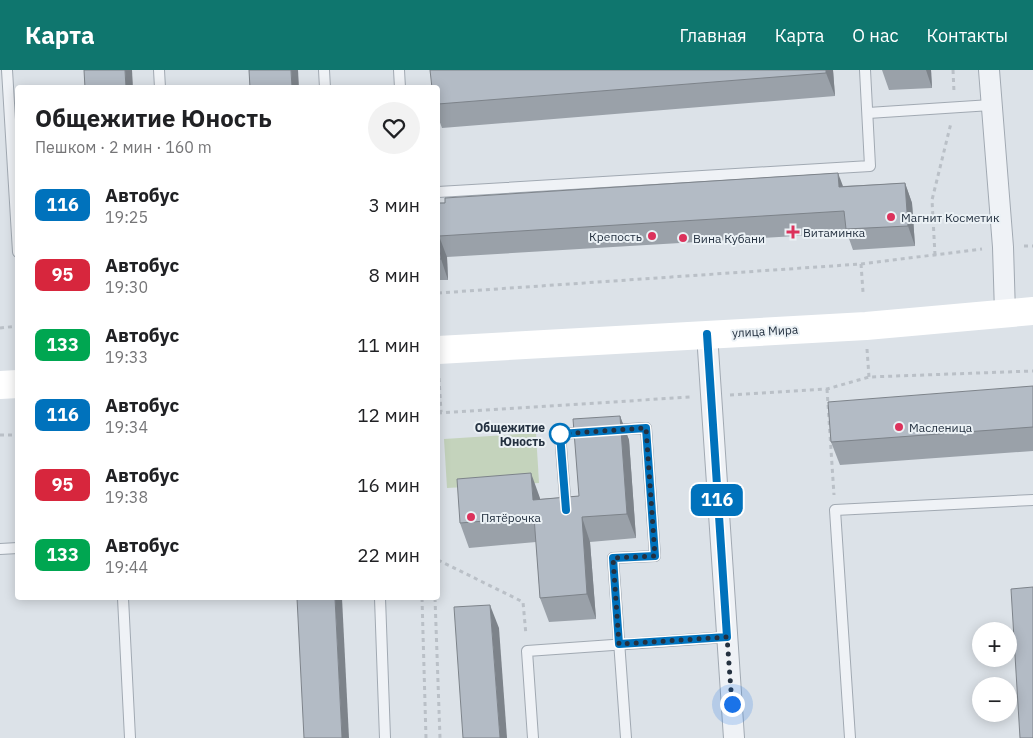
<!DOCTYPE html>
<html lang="ru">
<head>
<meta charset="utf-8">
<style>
  :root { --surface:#fff; --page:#f2f2f2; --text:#202124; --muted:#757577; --accent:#0f766e }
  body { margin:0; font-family:"IBM Plex Sans",sans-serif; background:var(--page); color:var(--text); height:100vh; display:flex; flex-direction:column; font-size:19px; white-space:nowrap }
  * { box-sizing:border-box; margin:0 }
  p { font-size:16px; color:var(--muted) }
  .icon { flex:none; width:28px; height:28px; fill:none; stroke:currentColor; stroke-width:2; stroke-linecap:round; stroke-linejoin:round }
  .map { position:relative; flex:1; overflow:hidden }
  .drawer { position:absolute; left:15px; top:15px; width:425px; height:515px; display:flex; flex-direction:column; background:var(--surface); border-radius:5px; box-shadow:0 2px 12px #0003 }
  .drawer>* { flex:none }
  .badge { padding:0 10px; border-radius:8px; font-size:18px; line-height:32px }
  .controls { position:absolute; left:972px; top:552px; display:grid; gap:10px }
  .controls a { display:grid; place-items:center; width:45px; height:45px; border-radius:50%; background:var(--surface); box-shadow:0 2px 12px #0003; font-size:25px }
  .you { position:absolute; width:25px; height:25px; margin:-12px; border:4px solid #fff; border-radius:50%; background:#1a73e8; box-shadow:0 0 0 8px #1a73e833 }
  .map>.badge { position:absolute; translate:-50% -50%; box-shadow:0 0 0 2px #fff }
  .round { display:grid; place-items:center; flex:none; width:52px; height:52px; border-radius:26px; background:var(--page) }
  .head { display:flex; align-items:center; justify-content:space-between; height:85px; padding:0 20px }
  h1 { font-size:24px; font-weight:700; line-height:38px }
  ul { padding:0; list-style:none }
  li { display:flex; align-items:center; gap:15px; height:70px; padding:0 20px }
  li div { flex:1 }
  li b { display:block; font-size:19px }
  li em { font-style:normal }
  li .badge { min-width:55px; font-weight:700; text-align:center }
  header { display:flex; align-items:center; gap:30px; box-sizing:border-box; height:70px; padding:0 25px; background:var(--accent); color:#fff }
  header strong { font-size:24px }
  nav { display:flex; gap:28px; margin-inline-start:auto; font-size:18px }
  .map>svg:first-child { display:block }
</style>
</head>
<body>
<header>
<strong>Карта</strong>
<nav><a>Главная</a><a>Карта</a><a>О нас</a><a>Контакты</a></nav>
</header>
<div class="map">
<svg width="1033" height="668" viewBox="0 0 1033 668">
  <rect width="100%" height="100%" fill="#dce2e8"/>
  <!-- grass -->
  <path fill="#c4d3bc" d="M 536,363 L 539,413 L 447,418 L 444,369 Z"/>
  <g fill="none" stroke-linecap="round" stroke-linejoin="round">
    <!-- lane casing -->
    <g stroke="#a1a9b2" stroke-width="12">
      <g id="lane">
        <path d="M 7,0 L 18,182"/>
        <path d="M 159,0 L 160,18"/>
        <path d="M 324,0 L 325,18"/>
        <path d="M 399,0 L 400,18"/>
        <path d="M 868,43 L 991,35"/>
        <path d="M 438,122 L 870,96 L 865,0"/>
        <path d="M 612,360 L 646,358 L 655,486 L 613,488 L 626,668"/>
        <path d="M 566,440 L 560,364 L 588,362"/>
        <path d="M 0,479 L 18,478"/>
        <path d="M 123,528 L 130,668"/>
        <path d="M 380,528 L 385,668"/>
        <path d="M 533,668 L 527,581 L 727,567"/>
        <path d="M 850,668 L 835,440 L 1033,430"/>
      </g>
    </g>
    <!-- street casing -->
    <g stroke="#a1a9b2" stroke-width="22">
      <g id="street">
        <path d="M 989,0 L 1003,177 L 1005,243"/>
        <path d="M 707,264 L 734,668"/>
      </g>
    </g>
    <!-- path -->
    <g stroke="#bac0c7" stroke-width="3" stroke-dasharray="4 4" stroke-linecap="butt">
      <path d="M 953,0 L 954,22"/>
      <path d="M 1024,176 L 1033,176"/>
      <path d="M 935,185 L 932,130 L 951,53"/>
      <path d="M 861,194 L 863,222"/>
      <path d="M 438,223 L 861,194 L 982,179"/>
      <path d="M 0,258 L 18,256"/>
      <path d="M 867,279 L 869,307"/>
      <path d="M 439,308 L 441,342"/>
      <path d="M 827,319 L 834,425"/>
      <path d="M 730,325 L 827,319 L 869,307 L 1033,301"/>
      <path d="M 438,343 L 691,327"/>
      <path d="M 0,365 L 18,365"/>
      <path d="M 438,490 L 523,532 L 526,565"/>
      <path d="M 422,528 L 426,668"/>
      <path d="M 435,528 L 440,668"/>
    </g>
    <!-- lane -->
    <use href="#lane" stroke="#eff2f6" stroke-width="10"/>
    <!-- street -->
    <use href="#street" stroke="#eff2f6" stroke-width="20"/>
    <!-- secondary -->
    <g stroke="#fff" stroke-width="28">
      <path d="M 438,280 L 866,256 L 1033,241"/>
      <path d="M 0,315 L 18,314"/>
    </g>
  </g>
  <!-- wall -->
  <g fill="#9aa1a9">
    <path d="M 430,0 L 833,0 L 835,26 L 442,58 L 438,47 L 438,18 Z"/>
    <path d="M 882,0 L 931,0 L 932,18 L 889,20 Z"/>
    <path d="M 905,113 L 912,133 L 915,176 L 853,180 L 847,163 L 447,187 L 448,210 L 438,210 L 438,133 L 843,116 Z"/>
    <path d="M 1033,316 L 1033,381 L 840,395 L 831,372 Z"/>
    <path d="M 620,346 L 629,370 L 636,468 L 590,472 L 596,549 L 549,552 L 540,528 L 536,472 L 469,478 L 460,453 L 540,428 L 540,429 L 579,426 Z"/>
  </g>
  <!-- shaded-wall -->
  <g fill="#7d838a">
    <path d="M 125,0 L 132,0 L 133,18 L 126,18 Z"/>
    <path d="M 291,0 L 298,0 L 299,18 L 292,18 Z"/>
    <path d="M 826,0 L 833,0 L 835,26 L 826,3 Z"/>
    <path d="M 926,0 L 931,0 L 932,18 Z"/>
    <path d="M 838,103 L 846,124 L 839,117 Z"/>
    <path d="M 905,113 L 912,133 L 915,176 L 908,156 Z"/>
    <path d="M 439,166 L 447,187 L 448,210 L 441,189 Z"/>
    <path d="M 620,346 L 629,370 L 636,468 L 627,444 Z"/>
    <path d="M 531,403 L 540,428 L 542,454 L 533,430 Z"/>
    <path d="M 582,447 L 590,472 L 596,549 L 587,524 Z"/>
    <path d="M 335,528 L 342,528 L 349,668 L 342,668 Z"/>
    <path d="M 490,535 L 499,558 L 507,668 L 500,668 Z"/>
  </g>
  <!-- building -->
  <g fill="#b3bbc5" stroke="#7d838a">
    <path d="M 84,0 L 125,0 L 126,18 L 85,18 Z"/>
    <path d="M 249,0 L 291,0 L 292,18 L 250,18 Z"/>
    <path d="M 430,0 L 826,0 L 826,3 L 438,34 L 438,18 L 432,18 Z"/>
    <path d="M 838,103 L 839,117 L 905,113 L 908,156 L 846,159 L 844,141 L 439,166 L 441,189 L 438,189 L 438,133 L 445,133 L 445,128 Z"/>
    <path d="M 1033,316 L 1033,357 L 831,372 L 828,332 Z"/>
    <path d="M 620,346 L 627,444 L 582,447 L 587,524 L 540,528 L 534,447 L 460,453 L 457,409 L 531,403 L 533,430 L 579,426 L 573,349 Z"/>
    <path d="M 1033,517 L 1033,668 L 1020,668 L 1011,519 Z"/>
    <path d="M 297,528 L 335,528 L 342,668 L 304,668 Z"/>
    <path d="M 490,535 L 500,668 L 463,668 L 454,537 Z"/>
  </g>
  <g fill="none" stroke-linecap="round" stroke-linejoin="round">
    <!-- line casing -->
    <g stroke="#fff" stroke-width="11">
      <path id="line" d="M 566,440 L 560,364 L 646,358 L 655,486 L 613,488 L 619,574 L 727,567 L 707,264"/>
    </g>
    <!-- line -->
    <use href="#line" stroke="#0072bc" stroke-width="8"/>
    <!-- walk -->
    <path stroke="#243140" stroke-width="5" stroke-dasharray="0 9" d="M 560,364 L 646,358 L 655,486 L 613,488 L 619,574 L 727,567 L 732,634"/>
  </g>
  <!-- markers -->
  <g fill="#dc325c" stroke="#ebf1f5" stroke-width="2">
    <circle cx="891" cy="147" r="5"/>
    <path d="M790.5 154.5h5v5h5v5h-5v5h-5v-5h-5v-5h5z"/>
    <circle cx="652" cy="166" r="5"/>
    <circle cx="683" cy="168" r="5"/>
    <circle cx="899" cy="357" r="5"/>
    <circle cx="471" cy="447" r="5"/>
  </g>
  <circle fill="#fff" stroke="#0072bc" stroke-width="2.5" cx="560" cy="364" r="10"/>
  <g text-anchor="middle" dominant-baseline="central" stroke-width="4" stroke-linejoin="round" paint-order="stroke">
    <!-- poi labels -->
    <g font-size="12" fill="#243140" stroke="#ebf1f5" text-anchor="start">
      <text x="901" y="147">Магнит Косметик</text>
      <text x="803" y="162">Витаминка</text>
      <text x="642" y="166" text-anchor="end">Крепость</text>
      <text x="693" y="168">Вина Кубани</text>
      <text x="909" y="357">Масленица</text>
      <text x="481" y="447">Пятёрочка</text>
    </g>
    <!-- street labels -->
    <g font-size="12" fill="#243140" stroke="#ebf1f5">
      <text transform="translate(765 261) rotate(-3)">улица Мира</text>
    </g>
    <!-- stop labels -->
    <g font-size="12" font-weight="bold" fill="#243140" stroke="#ebf1f5" text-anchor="end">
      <text x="545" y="357">Общежитие<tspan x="545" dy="14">Юность</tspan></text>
    </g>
  </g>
</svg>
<div class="controls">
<a>+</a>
<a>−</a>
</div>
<div class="you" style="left:732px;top:634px"></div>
<b class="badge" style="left:717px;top:430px;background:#0072bc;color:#fff">116</b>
<section class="drawer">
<div class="head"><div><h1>Общежитие Юность</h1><p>Пешком · 2 мин · 160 m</p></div><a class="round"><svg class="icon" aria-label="heart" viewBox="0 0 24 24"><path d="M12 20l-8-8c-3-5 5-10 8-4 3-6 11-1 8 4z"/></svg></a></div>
<ul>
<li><span class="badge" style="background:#0072bc;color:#fff">116</span><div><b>Автобус</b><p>19:25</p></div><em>3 мин</em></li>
<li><span class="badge" style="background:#d7263d;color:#fff">95</span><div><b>Автобус</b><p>19:30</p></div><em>8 мин</em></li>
<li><span class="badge" style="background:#00a651;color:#fff">133</span><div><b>Автобус</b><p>19:33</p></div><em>11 мин</em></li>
<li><span class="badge" style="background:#0072bc;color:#fff">116</span><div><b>Автобус</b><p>19:34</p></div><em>12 мин</em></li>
<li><span class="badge" style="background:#d7263d;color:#fff">95</span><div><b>Автобус</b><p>19:38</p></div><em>16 мин</em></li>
<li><span class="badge" style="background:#00a651;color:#fff">133</span><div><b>Автобус</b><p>19:44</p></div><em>22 мин</em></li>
</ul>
</section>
</div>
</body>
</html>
